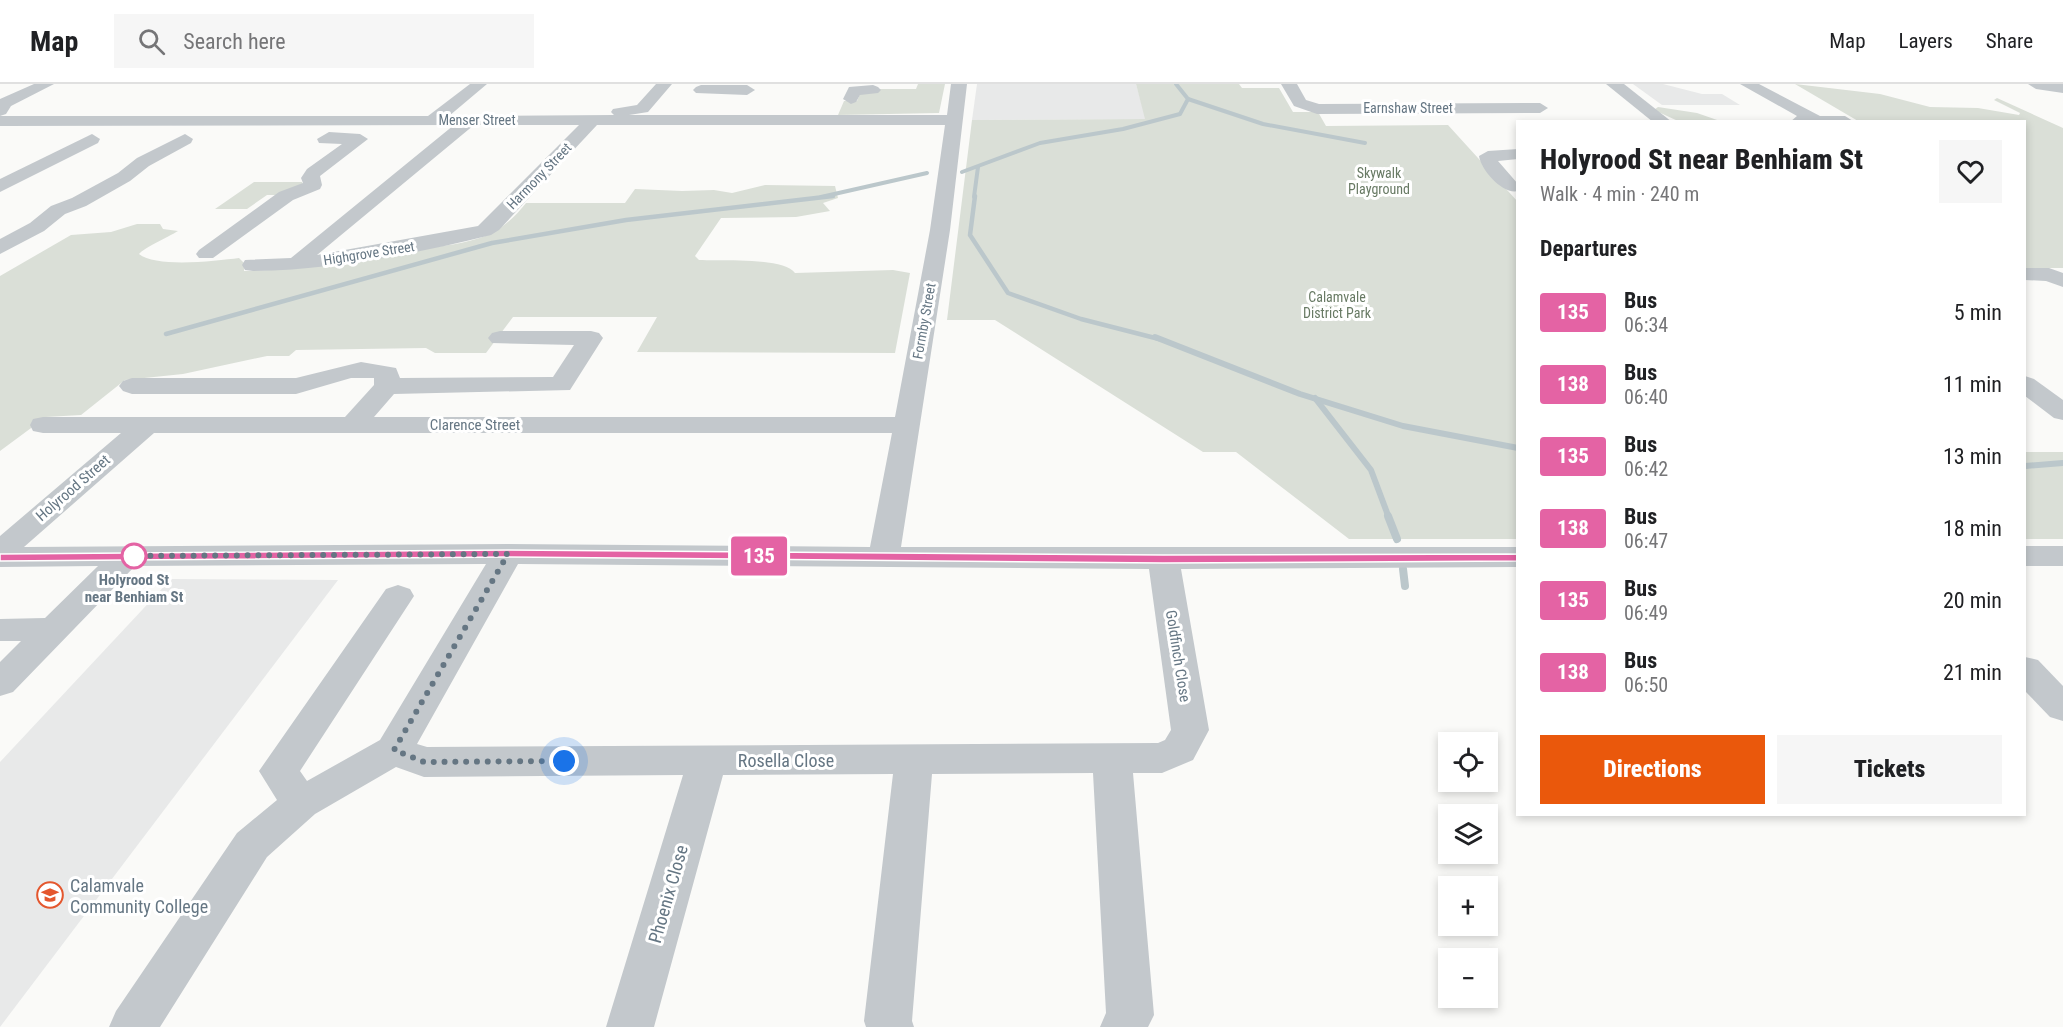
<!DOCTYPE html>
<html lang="en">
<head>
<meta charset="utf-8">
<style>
  :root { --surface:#fff; --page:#f6f6f6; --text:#202124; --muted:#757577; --line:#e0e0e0; --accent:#ea580c }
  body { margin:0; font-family:"Roboto Condensed",sans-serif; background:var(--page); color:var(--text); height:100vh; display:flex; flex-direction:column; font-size:22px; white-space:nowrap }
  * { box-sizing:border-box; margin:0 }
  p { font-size:20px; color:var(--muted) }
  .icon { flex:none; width:33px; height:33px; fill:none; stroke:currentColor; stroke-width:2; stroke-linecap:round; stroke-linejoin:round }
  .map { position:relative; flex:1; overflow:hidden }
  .sheet { position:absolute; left:1516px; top:36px; width:510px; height:696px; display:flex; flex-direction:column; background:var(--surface); border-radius:0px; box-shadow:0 3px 9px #0003 }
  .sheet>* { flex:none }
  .badge { padding:0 12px; border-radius:4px; font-size:21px; line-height:39px }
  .controls { position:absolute; left:1438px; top:648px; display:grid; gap:12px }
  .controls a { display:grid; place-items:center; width:60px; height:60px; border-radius:0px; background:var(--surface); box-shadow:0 3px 9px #0003; font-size:30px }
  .you { position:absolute; width:30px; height:30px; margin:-15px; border:4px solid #fff; border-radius:50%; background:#1a73e8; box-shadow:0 0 0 9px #1a73e833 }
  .map>.badge { position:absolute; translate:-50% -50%; box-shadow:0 0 0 3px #fff }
  h2 { padding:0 24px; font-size:22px; line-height:54px }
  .round { display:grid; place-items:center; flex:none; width:63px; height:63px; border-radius:0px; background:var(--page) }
  .head { display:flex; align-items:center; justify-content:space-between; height:102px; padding:0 24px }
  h1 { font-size:28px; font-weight:800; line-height:45px }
  .action { display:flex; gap:12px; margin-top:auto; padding:12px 24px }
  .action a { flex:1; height:69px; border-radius:0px; background:var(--accent); color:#fff; font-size:24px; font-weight:800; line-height:69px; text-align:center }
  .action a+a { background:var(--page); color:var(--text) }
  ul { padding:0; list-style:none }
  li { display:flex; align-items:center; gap:18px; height:72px; padding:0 24px }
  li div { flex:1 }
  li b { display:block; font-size:22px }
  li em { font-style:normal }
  li .badge { min-width:66px; font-weight:700; text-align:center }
  header { display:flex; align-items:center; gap:36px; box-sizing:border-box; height:84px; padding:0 30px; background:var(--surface); border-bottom:2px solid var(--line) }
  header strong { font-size:28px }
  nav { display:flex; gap:33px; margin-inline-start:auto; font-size:21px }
  .search { width:420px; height:54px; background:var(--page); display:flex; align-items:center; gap:15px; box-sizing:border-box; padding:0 21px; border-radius:0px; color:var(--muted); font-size:22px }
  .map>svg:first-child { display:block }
</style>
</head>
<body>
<header>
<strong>Map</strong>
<div class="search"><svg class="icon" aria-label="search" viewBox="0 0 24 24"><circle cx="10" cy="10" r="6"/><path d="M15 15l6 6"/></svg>Search here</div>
<nav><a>Map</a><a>Layers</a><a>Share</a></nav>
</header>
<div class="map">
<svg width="2063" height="943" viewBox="0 0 2063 943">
  <rect width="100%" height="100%" fill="#fafaf8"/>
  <!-- built -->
  <g fill="#e8e9e9">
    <path d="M 977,0 L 1136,0 L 1146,35 L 972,36 Z"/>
    <path d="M 1633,0 L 1663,0 L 1702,10 L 1722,10 L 1740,21 L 1662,21 Z"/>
    <path d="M 171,495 L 338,496 L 0,943 L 0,678 Z"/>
  </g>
  <!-- green -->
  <g fill="#dadfd7">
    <path d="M 918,0 L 945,0 L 939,29 L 838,31 L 844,17 L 857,17 L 861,8 L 877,5 L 916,5 Z"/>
    <path d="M 1136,0 L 1239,0 L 1242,4 L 1279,4 L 1293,28 L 1318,28 L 1326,42 L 1448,41 L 1518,118 L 1518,455 L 1349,455 L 1236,368 L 1203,368 L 995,236 L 947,236 L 972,36 L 1145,35 Z"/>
    <path d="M 1795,0 L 1880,10 L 1930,23 L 1978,24 L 2019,31 L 2020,29 L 1994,16 L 1997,14 L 2063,44 L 2063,184 L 2025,184 L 2025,38 L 1853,37 L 1858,37 Z"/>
    <path d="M 1658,23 L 1697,29 L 1720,37 L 1678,37 L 1654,26 Z"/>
    <path d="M 254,98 L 302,98 L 303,101 L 280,111 L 267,111 L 247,125 L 215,125 Z"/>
    <path d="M 765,101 L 835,102 L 838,114 L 823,119 L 830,127 L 796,133 L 721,134 L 695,172 L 699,176 C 720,177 784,173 795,189 L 893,186 L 910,189 L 895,269 L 637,268 L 657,233 L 513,233 L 486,269 L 435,269 L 426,264 L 296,266 L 289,272 L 267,272 L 183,290 L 125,296 L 81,331 L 46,333 L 0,367 L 0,192 L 71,151 L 111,148 L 137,140 L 160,140 L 163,145 L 178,147 C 167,154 145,163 139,170 C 156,184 216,177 239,174 L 244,179 L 244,187 C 303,186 359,176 416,166 C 440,162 466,160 488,151 C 504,143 515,133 526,119 L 625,119 L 635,105 L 682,107 L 714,106 L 732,109 Z"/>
    <rect x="2025" y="368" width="38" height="87"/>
  </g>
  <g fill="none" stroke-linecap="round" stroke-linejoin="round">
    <!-- stream-far3 -->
    <g stroke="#bbc7cb" stroke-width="4">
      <path d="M 1188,15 L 1263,40 L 1365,59"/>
      <path d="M 962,88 L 1040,59 L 1123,45 L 1180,30 L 1188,15 L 1176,0"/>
      <path d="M 821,113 L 927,89"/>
      <path d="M 974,113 L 978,83"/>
    </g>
    <!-- stream-far2 -->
    <g stroke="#bbc7cb" stroke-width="4.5">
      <path d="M 975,112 L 970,151 L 1008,209 L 1081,235 L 1159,255"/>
      <path d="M 166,250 L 492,159 L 626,136 L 833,112"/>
    </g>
    <!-- stream-far1 -->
    <g stroke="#bbc7cb" stroke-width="6">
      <path d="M 1155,253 L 1300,310 L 1403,342 L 1518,364"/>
      <path d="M 1315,314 L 1371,386 L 1389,434"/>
      <path d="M 2025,382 L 2063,379"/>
    </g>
    <!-- stream -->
    <g stroke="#bbc7cb" stroke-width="8">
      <path d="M 1388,432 L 1397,455"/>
      <path d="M 1403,485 L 1405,502"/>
    </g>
    <!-- minor -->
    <g fill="#c3c8cc" fill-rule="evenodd">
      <path d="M 34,0 L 54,0 L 11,22 L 6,30 L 0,32 L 0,15 Z"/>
      <path d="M 470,0 L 487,0 L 449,32 L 614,31 L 611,28 L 613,25 L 637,21 L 656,0 L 672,0 L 648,28 L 629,31 L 947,31 L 951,0 L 967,0 L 950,146 L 901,463 L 1518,463 L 1518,483 L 1181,485 L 1209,646 L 1193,676 L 1162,689 L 1133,689 L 1154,931 L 1148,943 L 1100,943 L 1106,929 L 1093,689 L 932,690 L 912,937 L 914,943 L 866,943 L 864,937 L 893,690 L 723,691 L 654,943 L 606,943 L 683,691 L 424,693 L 396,683 L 315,730 L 267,773 L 160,943 L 109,943 L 116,927 L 237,749 L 277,716 L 259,687 L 386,505 L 398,501 L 410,505 L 414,512 L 300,687 L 307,697 L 380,656 L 486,480 L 135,482 L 13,608 L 0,612 L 0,578 L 21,557 L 0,557 L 0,535 L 45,534 L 98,482 L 0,483 L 0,452 L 121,349 L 43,349 L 33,347 L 30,341 L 33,335 L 43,333 L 345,333 L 374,301 L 374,294 L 351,294 L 296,310 L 132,310 L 123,307 L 119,302 L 123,297 L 132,294 L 296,294 L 361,278 L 396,284 L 400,294 L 553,293 L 574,261 L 492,259 L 488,254 L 492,249 L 500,247 L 591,247 L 599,249 L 603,254 L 570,306 L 394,310 L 374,333 L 895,333 L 930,146 L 945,41 L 597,41 L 499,146 L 491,151 C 414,170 333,186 253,187 L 245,186 L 242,181 L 245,176 L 291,174 L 454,41 L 0,42 L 0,32 L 428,32 ZM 474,41 L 579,41 L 478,142 L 317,171 ZM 154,349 L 892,349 L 870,463 L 508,460 L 24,463 ZM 518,480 L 1149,485 L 1171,646 L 1165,656 L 1158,659 L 427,663 L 417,660 Z"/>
      <path d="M 1281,0 L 1297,0 L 1306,16 L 1319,20 L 1540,19 L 1548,24 L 1540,29 L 1317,30 L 1294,22 Z"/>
      <path d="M 1606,0 L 1624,0 L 1672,38 L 1653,38 Z"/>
      <path d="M 1740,0 L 1759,0 L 1820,32 L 1845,32 L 1853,37 L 1790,38 L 1797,32 Z"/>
      <path d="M 2028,0 L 2063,0 L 2063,9 L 2036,5 Z"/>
      <path d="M 701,1 L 747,1 L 755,6 L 747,11 L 696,9 L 693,6 L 696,3 Z"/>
      <path d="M 873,1 L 878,3 L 881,6 L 878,9 L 860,11 L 856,18 L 851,20 L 843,15 L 849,3 Z"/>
      <path d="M 329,48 L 360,50 L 368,55 L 320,92 L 322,101 L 320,105 L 293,116 L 213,174 L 199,174 L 196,170 L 199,166 L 279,108 L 303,99 L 301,94 L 307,85 L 342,60 L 319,59 L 317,55 Z"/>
      <path d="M 92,50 L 100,55 L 98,59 L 0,108 L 0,95 Z"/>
      <path d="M 185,50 L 193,55 L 191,59 L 149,82 L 130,97 L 86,122 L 65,130 L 44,147 L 0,170 L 0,155 L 30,139 L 51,122 L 72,114 L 118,89 L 137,74 Z"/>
      <path d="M 1518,65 L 1518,75 L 1498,77 L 1518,100 L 1518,107 C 1503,111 1481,86 1479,72 L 1488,67 Z"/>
      <path d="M 2025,184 L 2049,184 L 2063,189 L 2063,203 L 2046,197 L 2025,196 Z"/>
      <path d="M 2025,292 L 2034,295 L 2063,316 L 2063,336 L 2054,334 L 2025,312 Z"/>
      <rect x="2025" y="462" width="38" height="20"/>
      <path d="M 2025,573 L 2038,576 L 2063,602 L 2063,637 L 2050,633 L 2025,607 Z"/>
    </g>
  </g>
  <!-- line -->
  <path fill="#e463a4" stroke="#fff" stroke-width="1.5" d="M 508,466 L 1163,471 L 1518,470 L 1524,473 L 1518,477 L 1163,479 L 508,473 L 0,477 L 0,470 Z"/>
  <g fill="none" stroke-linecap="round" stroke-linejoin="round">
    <!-- walk -->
    <path stroke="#657683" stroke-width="6" stroke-dasharray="0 10.8" d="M 134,472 L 126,472 L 508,470 L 394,666 L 424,678 L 564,677"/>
  </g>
  <!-- icons -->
  <defs>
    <g id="school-ring" transform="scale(1.35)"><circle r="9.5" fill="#fff" stroke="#e4572e" stroke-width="1.5"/><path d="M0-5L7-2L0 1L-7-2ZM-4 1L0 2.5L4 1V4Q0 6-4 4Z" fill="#e4572e"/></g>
  </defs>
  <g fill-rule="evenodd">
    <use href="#school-ring" x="50" y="811"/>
  </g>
  <!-- markers -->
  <circle fill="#fff" stroke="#e463a4" stroke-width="3" cx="134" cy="472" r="12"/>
  <g text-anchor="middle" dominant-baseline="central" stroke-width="6" stroke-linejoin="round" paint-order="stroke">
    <!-- far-street labels -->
    <g font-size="14" fill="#657683" stroke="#fff">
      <text x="1408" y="24">Earnshaw Street</text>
      <text x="477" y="36">Menser Street</text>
      <text transform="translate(539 92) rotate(-46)">Harmony Street</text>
      <text transform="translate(369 169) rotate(-9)">Highgrove Street</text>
      <text transform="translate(924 237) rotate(-80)">Formby Street</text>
    </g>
    <!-- far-park labels -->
    <g font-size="14" fill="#687a64" stroke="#fff">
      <text x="1379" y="89">Skywalk<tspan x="1379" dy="16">Playground</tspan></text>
      <text x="1337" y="213">Calamvale<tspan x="1337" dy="16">District Park</tspan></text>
    </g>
    <!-- street labels -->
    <g font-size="15" fill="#657683" stroke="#fff">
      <text x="475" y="341">Clarence Street</text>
      <text transform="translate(73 404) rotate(-41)">Holyrood Street</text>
      <text transform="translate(1178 572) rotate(81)">Goldfinch Close</text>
    </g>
    <!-- stop labels -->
    <g font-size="15" font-weight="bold" fill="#657683" stroke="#fff">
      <text x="134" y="496">Holyrood St<tspan x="134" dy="17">near Benhiam St</tspan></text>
    </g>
    <!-- near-street labels -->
    <g font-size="18" fill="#657683" stroke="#fff">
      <text x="786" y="676">Rosella Close</text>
      <text transform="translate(668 810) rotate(-74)">Phoenix Close</text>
    </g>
    <!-- near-poi labels -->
    <g font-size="18" fill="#657683" stroke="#fff" text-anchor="start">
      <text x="70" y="801">Calamvale<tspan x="70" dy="21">Community College</tspan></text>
    </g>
  </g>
</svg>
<div class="controls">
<a><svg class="icon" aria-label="locate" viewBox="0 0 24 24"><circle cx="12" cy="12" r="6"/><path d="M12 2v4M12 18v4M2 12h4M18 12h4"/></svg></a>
<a><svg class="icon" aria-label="layers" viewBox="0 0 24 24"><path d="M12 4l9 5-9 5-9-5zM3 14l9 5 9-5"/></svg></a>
<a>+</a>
<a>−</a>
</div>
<div class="you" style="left:564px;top:677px"></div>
<b class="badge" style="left:759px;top:472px;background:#e463a4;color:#fff">135</b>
<section class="sheet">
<div class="head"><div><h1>Holyrood St near Benhiam St</h1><p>Walk · 4 min · 240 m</p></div><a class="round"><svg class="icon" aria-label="heart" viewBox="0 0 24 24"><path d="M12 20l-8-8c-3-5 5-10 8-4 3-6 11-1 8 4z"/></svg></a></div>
<h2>Departures</h2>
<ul>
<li><span class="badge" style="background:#e463a4;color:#fff">135</span><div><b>Bus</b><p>06:34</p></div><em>5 min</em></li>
<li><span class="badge" style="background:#e463a4;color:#fff">138</span><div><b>Bus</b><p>06:40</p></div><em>11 min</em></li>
<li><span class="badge" style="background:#e463a4;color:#fff">135</span><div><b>Bus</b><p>06:42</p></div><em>13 min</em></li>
<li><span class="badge" style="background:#e463a4;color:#fff">138</span><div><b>Bus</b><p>06:47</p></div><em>18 min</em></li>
<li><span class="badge" style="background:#e463a4;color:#fff">135</span><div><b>Bus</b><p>06:49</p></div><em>20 min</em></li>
<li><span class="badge" style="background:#e463a4;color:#fff">138</span><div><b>Bus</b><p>06:50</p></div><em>21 min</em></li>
</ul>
<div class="action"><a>Directions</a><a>Tickets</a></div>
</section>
</div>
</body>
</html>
